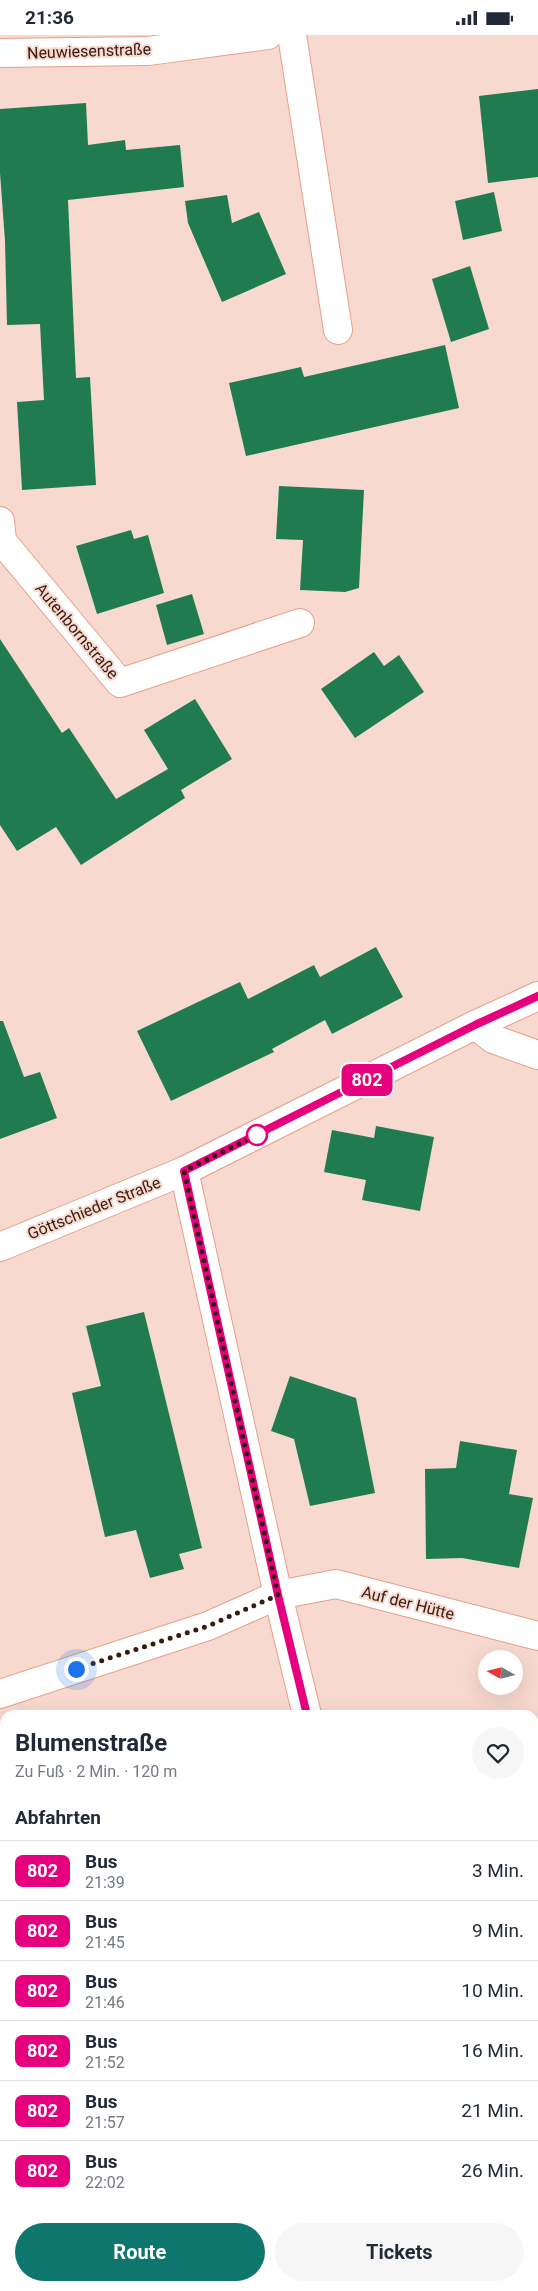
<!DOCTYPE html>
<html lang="de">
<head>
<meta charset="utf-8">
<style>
  :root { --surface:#fff; --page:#f6f6f7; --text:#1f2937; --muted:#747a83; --line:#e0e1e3; --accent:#0f766e }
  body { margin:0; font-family:Roboto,sans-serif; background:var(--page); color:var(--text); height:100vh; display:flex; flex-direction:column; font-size:19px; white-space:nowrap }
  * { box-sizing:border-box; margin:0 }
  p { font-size:16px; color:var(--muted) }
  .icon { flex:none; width:28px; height:28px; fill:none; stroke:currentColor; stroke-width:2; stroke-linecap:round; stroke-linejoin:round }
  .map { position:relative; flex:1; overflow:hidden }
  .drawer { position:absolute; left:0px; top:1675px; width:539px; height:581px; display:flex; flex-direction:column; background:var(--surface); border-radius:15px 15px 0 0; box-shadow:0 5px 20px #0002 }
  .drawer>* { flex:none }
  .badge { padding:0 10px; border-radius:8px; font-size:18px; line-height:32px }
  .needle { width:32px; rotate:278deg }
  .fabs { position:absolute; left:478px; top:1615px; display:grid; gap:10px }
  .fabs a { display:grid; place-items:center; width:45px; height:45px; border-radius:50%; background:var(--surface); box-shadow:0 5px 20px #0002; font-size:25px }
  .you { position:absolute; width:25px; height:25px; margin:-12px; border:4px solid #fff; border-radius:50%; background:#1a73e8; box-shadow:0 0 0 8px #1a73e833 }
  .map>.badge { position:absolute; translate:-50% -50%; box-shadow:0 0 0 2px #fff }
  h2 { padding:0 15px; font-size:19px; line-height:45px }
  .round { display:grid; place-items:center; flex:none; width:52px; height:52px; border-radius:26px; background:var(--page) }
  .head { display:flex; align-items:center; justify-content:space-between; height:85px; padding:0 15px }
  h1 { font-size:24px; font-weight:700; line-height:38px }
  .primary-button { display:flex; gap:10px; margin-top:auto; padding:10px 15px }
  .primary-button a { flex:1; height:58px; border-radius:30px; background:var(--accent); color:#fff; font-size:20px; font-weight:700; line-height:58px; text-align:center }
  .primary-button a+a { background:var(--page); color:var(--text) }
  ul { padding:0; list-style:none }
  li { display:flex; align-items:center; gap:15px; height:60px; padding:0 15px; border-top:1px solid var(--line) }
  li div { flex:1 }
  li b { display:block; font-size:19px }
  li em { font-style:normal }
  li .badge { min-width:55px; font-weight:700; text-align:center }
  .status { display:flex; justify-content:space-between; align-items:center; height:35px; padding:0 25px; background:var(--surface); direction:ltr }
  .status svg { height:14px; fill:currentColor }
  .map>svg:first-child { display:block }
</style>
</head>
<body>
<div class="status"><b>21:36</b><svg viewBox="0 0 49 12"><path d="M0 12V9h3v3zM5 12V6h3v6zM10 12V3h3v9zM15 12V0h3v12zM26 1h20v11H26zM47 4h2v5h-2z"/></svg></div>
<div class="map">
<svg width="538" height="2256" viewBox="0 0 538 2256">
  <rect width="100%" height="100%" fill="#f8d9cf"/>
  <!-- building -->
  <g fill="#207b51">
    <path d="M 538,54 L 538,142 L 488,148 L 479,61 Z"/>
    <path d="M 86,68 L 88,110 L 125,105 L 126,115 L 180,110 L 184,152 L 68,165 L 76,343 L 90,342 L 96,450 L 22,455 L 17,367 L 44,365 L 40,289 L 7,290 L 5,206 L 0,138 L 0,74 Z"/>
    <path d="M 494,157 L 502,196 L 463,205 L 455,166 Z"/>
    <path d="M 227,160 L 232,188 L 259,177 L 286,239 L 222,267 L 188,188 L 185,166 Z"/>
    <path d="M 470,231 L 489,294 L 451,307 L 432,244 Z"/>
    <path d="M 445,310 L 459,373 L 246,421 L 229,348 L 301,332 L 304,342 Z"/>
    <path d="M 279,451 L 364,455 L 359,553 L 345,557 L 300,555 L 303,505 L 276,504 Z"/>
    <path d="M 131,495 L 134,504 L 148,500 L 164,558 L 97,579 L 76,511 Z"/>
    <path d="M 192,559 L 204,599 L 167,610 L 156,570 Z"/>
    <path d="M 0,604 L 62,698 L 69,693 L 116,764 L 168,734 L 144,695 L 195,664 L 232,724 L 181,755 L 185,763 L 81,830 L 56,792 L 17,816 L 0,790 Z"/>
    <path d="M 374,617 L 384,631 L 399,620 L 424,657 L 355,703 L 321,654 Z"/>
    <path d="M 376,912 L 403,962 L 332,999 L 325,985 L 272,1014 L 274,1017 L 171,1066 L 137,996 L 240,947 L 248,964 L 314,930 L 320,942 Z"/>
    <path d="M 0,986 L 3,986 L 24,1042 L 40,1037 L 57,1083 L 0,1104 Z"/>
    <path d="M 376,1091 L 434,1102 L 420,1176 L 362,1165 L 366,1145 L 324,1137 L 332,1095 L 374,1103 Z"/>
    <path d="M 144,1277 L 202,1513 L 179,1519 L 184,1534 L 150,1543 L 136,1495 L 105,1502 L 72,1358 L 101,1351 L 86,1291 Z"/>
    <path d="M 290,1341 L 356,1363 L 375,1458 L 310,1471 L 294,1404 L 271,1396 Z"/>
    <path d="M 460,1406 L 517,1415 L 509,1459 L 533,1463 L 519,1533 L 462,1523 L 426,1524 L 425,1434 L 456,1433 Z"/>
  </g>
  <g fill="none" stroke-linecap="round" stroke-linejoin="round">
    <!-- minor casing -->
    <g stroke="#e79f87" stroke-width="30">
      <g id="minor">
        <path d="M 292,0 L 338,295"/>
        <path d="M 0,18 L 148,16 L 268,0"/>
        <path d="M 0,486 L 2,506 L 120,648 L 300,588"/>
        <path d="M 475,990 L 493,1004 L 538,1020"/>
        <path d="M 184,1136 L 278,1560 L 307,1680"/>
        <path d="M 0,1212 L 184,1136 L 475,990 L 538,961"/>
        <path d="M 0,1659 L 208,1591 L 278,1560 L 336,1549 L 538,1601"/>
        <path d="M 534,2173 L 538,2176"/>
        <path d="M 0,2237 L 5,2244"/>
      </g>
    </g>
    <!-- path -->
    <path stroke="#a4867d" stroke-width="3" stroke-dasharray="4 2.5" stroke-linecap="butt" d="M 0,2105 L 5,2102"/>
    <!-- minor -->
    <use href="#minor" stroke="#fff" stroke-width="28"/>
  </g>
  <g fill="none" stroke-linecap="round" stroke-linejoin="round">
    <!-- line casing -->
    <g stroke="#fff" stroke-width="11">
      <path id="line" d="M 307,1680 L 278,1560 L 184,1136 L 475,990 L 538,961"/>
    </g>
    <!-- line -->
    <use href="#line" stroke="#e6007e" stroke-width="8"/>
    <!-- walk -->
    <path stroke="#371b12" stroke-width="5" stroke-dasharray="0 9" d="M 76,1634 L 208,1591 L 278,1560 L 184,1136 L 257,1100"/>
  </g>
  <!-- markers -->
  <circle fill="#fff" stroke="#e6007e" stroke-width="2.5" cx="257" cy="1100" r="10"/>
  <g text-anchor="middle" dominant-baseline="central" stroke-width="4" stroke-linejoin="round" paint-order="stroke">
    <!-- street labels -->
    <g font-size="16" fill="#371b12" stroke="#f8d9cf">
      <text transform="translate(89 16) rotate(-2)">Neuwiesenstraße</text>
      <text transform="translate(77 596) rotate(50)">Autenbornstraße</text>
      <text transform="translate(94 1173) rotate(-22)">Göttschieder Straße</text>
      <text transform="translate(408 1568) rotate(14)">Auf der Hütte</text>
    </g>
  </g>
</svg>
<div class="fabs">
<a><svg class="needle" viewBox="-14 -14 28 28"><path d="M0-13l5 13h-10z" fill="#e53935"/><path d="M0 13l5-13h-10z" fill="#747a83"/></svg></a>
</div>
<div class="you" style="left:76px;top:1634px"></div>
<b class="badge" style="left:367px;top:1045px;background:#e6007e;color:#fff">802</b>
<section class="drawer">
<div class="head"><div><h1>Blumenstraße</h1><p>Zu Fuß · 2 Min. · 120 m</p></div><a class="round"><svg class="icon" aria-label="heart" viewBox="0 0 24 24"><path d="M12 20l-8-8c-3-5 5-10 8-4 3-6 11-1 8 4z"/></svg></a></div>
<h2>Abfahrten</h2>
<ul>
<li><span class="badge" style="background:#e6007e;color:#fff">802</span><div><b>Bus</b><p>21:39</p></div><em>3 Min.</em></li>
<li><span class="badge" style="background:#e6007e;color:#fff">802</span><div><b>Bus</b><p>21:45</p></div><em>9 Min.</em></li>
<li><span class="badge" style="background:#e6007e;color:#fff">802</span><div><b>Bus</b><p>21:46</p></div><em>10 Min.</em></li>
<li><span class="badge" style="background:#e6007e;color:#fff">802</span><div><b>Bus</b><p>21:52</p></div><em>16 Min.</em></li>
<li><span class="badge" style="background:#e6007e;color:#fff">802</span><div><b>Bus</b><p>21:57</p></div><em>21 Min.</em></li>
<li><span class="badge" style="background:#e6007e;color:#fff">802</span><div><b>Bus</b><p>22:02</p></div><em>26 Min.</em></li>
</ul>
<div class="primary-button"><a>Route</a><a>Tickets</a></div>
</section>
</div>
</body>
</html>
